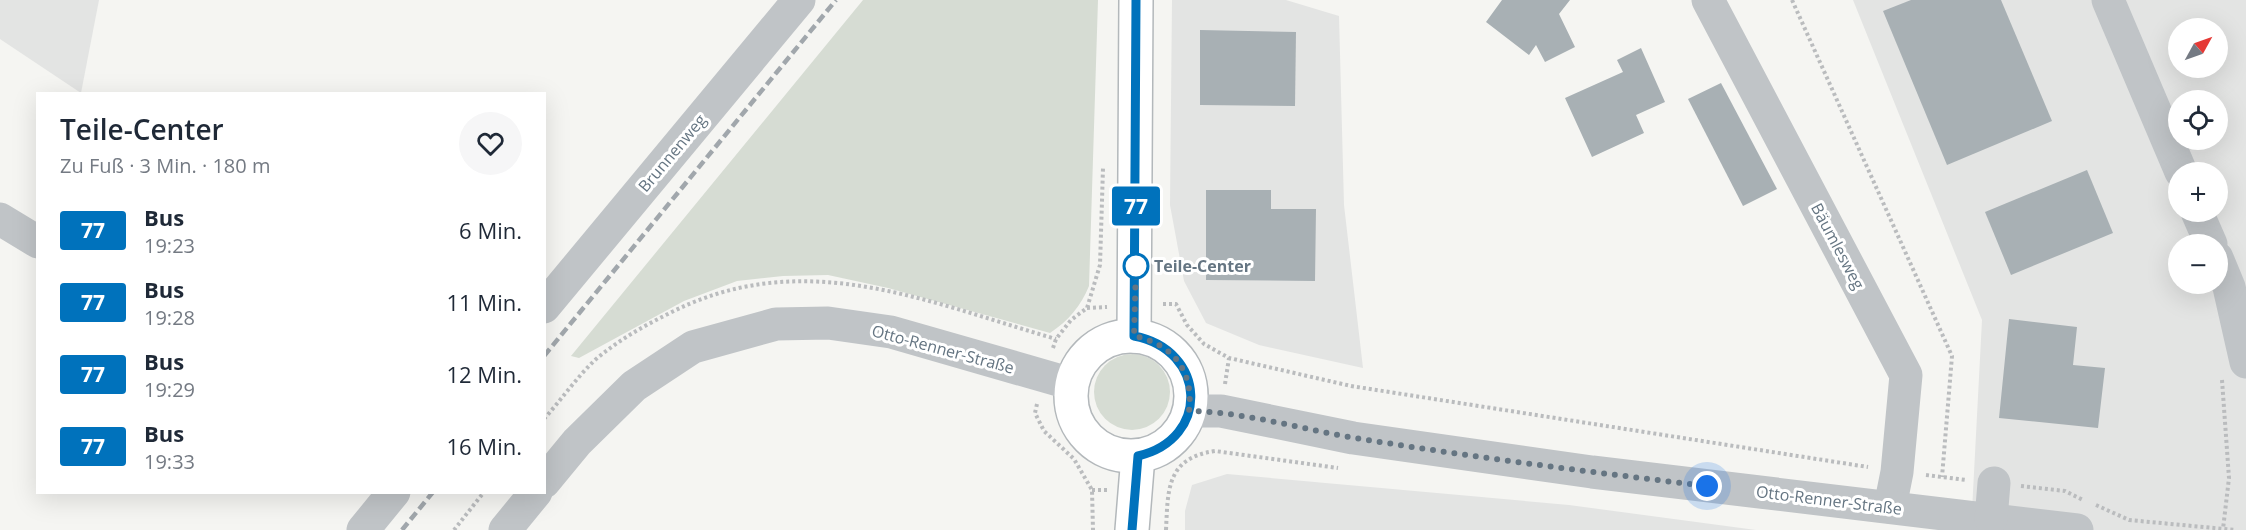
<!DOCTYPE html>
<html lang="de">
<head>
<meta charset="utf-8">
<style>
  :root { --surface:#fff; --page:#f6f6f7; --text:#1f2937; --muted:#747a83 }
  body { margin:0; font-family:"Open Sans",sans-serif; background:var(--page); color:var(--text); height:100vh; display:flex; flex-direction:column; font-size:22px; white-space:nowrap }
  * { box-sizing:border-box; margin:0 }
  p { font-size:20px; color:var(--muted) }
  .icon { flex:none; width:33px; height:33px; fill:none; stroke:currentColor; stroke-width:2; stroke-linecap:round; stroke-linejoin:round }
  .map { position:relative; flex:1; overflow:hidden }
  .side { position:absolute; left:36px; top:92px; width:510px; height:402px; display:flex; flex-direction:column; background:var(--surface); border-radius:0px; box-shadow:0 6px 24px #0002 }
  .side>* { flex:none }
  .badge { padding:0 12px; border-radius:4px; font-size:21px; line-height:39px }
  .needle { width:39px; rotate:50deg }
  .tools { position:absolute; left:2168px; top:18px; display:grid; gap:12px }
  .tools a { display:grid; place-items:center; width:60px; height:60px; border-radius:50%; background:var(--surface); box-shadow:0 6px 24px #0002; font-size:30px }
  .you { position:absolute; width:30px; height:30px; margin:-15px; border:4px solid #fff; border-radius:50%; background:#1a73e8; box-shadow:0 0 0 9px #1a73e833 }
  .map>.badge { position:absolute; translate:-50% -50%; box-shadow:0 0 0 3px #fff }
  .round { display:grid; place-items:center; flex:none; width:63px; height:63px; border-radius:32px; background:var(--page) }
  .head { display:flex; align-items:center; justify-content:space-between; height:102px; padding:0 24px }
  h1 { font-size:28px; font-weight:600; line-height:45px }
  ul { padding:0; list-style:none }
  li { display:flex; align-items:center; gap:18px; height:72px; padding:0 24px }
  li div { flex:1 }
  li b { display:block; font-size:22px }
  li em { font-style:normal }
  li .badge { min-width:66px; font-weight:700; text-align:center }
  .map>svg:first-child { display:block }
</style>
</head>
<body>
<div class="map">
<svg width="2246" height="530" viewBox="0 0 2246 530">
  <rect width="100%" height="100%" fill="#f5f5f2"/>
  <!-- built -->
  <g fill="#e3e4e3" fill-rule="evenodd">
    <path d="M 0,0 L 99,0 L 81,93 L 0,39 Z"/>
    <path d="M 1172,0 L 1286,0 L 1339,16 L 1344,205 L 1363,368 L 1259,345 L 1206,323 L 1184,281 L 1170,205 Z"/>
    <path d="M 1853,0 L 2246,0 L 2246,530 L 1971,530 L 1982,320 ZM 2178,28 L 2217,28 L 2217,68 L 2178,68 ZM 2178,100 L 2217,100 L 2217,140 L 2178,140 ZM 2178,172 L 2217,172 L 2217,212 L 2178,212 ZM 2178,244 L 2217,244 L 2217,284 L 2178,284 Z"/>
    <path d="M 1227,474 L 1569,505 L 1756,530 L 1185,530 L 1185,511 L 1192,485 Z"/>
  </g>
  <!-- green -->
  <g fill="#d6dcd3">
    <path d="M 863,0 L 1098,0 L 1089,286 C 1081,306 1068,321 1050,333 L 888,288 L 828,275 L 783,276 L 737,281 L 684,301 L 579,358 L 571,356 Z"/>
    <circle cx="1132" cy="392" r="38"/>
  </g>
  <!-- building -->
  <g fill="#a8b0b4">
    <path d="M 1502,0 L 1570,0 L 1559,14 L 1575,47 L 1545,62 L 1536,45 L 1529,55 L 1486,22 Z"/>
    <path d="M 1911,0 L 2001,0 L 2052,121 L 1947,165 L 1883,11 Z"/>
    <path d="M 1200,30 L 1296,32 L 1295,106 L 1200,105 Z"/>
    <path d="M 1641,48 L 1665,102 L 1636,115 L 1644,133 L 1592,157 L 1565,98 L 1623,72 L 1617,60 Z"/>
    <path d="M 1721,83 L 1777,189 L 1743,206 L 1688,99 Z"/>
    <path d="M 2087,170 L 2113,233 L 2011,275 L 1985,212 Z"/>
    <path d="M 1206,190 L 1271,190 L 1271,209 L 1316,209 L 1315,281 L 1206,280 Z"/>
    <path d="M 2009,319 L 2077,327 L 2073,365 L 2105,368 L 2098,428 L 1999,418 Z"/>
  </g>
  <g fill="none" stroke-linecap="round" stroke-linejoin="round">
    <!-- major casing -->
    <g stroke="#b3b8bb" stroke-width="36">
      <g id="major">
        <path d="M 1134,336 L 1136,0"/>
        <circle cx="1131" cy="396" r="60"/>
        <path d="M 1132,530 L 1138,456"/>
      </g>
    </g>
    <!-- path -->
    <g stroke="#babcbe" stroke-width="4" stroke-dasharray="3 3" stroke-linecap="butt">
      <path d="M 1792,0 L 1952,356 L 1942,477"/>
      <path d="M 1163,304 L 1176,304 L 1187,325 L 1204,344 L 1229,358 L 1351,386 L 1868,467"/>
      <path d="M 1087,308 L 1107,307"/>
      <path d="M 1053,348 L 1056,339 L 1071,320 L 1087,308 L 1100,265 L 1103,168"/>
      <path d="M 2222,380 L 2229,478 L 2223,529"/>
      <path d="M 1225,384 L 1229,358"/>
      <path d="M 1037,404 L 1035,413 L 1044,431 L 1074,459 L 1092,490 L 1093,530"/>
      <path d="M 544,419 C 561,400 577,377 595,360 C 616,342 640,328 664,316 C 799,244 921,300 1056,339"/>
      <path d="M 1926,475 L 1966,480"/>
      <path d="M 2021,486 L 2065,491 L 2083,500"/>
      <path d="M 1092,490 L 1107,490"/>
      <path d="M 2096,505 L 2129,520 L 2235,530"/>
      <path d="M 454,530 L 484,492"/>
      <path d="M 1166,530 C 1168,490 1166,458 1215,451 L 1338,468"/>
    </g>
    <!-- minor -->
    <g stroke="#c0c4c7" stroke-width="33">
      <path d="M 1708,0 L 1906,375 L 1897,472 L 1890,507"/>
      <path d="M 2108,0 L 2181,172"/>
      <path d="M 2197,212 L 2211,244"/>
      <path d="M 0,219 L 38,242"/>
      <path d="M 2217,258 L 2229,287 L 2246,362"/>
      <path d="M 544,307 L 799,0"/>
      <path d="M 1189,411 L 1221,411 L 1353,438 L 1592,472 L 2077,530"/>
      <path d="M 544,482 L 577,442 L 634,386 L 693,347 L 776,324 L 828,323 L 891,332 L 1072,384"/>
      <path d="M 1991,519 L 1994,483"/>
      <path d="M 363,530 L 394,492"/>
      <path d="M 505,530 L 536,492"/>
    </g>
    <!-- major -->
    <use href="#major" stroke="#fff" stroke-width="33"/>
    <!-- rail -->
    <g stroke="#a1a7ac" stroke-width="4.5" stroke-dasharray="9 4.5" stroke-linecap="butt">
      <path d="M 544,356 L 836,0"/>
      <path d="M 402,530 L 433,492"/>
    </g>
  </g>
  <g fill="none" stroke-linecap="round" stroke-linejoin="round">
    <!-- line casing -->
    <g stroke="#fff" stroke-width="14">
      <path id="line" d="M 1132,530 L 1138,456 C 1211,439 1207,350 1134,336 L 1136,0"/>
    </g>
    <!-- line -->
    <use href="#line" stroke="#0072bc" stroke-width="9"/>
    <!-- walk -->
    <path stroke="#657582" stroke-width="6" stroke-dasharray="0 10.8" d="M 1136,266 L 1134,336 C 1173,344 1194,371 1189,411 C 1246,412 1300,429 1355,438 C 1472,457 1589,472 1707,486"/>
  </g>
  <!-- markers -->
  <circle fill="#fff" stroke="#0072bc" stroke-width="3" cx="1136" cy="266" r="12"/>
  <g text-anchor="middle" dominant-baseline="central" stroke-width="6" stroke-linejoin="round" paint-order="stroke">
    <!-- street labels -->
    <g font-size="16" fill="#657582" stroke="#fff">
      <text transform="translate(672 153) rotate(-50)">Brunnenweg</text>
      <text transform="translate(1838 246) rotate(62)">Bäumlesweg</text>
      <text transform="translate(943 349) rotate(15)">Otto-Renner-Straße</text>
      <text transform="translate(1829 500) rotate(7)">Otto-Renner-Straße</text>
    </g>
    <!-- stop labels -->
    <g font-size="16" font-weight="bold" fill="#657582" stroke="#fff" text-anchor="start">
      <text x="1154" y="266">Teile-Center</text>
    </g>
  </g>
</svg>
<div class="tools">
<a><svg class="needle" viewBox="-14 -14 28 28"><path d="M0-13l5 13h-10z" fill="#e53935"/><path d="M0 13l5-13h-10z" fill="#747a83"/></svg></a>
<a><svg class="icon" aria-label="locate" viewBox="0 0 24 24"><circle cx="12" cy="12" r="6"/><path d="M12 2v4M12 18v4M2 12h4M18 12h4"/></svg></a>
<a>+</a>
<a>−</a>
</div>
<div class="you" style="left:1707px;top:486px"></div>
<b class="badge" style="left:1136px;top:206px;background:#0072bc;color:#fff">77</b>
<section class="side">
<div class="head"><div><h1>Teile-Center</h1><p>Zu Fuß · 3 Min. · 180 m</p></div><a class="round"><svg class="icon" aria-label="heart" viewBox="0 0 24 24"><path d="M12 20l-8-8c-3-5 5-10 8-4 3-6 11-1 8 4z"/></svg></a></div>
<ul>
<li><span class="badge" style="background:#0072bc;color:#fff">77</span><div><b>Bus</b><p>19:23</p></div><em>6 Min.</em></li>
<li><span class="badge" style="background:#0072bc;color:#fff">77</span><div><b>Bus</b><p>19:28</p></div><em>11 Min.</em></li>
<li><span class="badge" style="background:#0072bc;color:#fff">77</span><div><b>Bus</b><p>19:29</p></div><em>12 Min.</em></li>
<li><span class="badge" style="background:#0072bc;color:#fff">77</span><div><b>Bus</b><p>19:33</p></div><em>16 Min.</em></li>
</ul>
</section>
</div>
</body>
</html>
